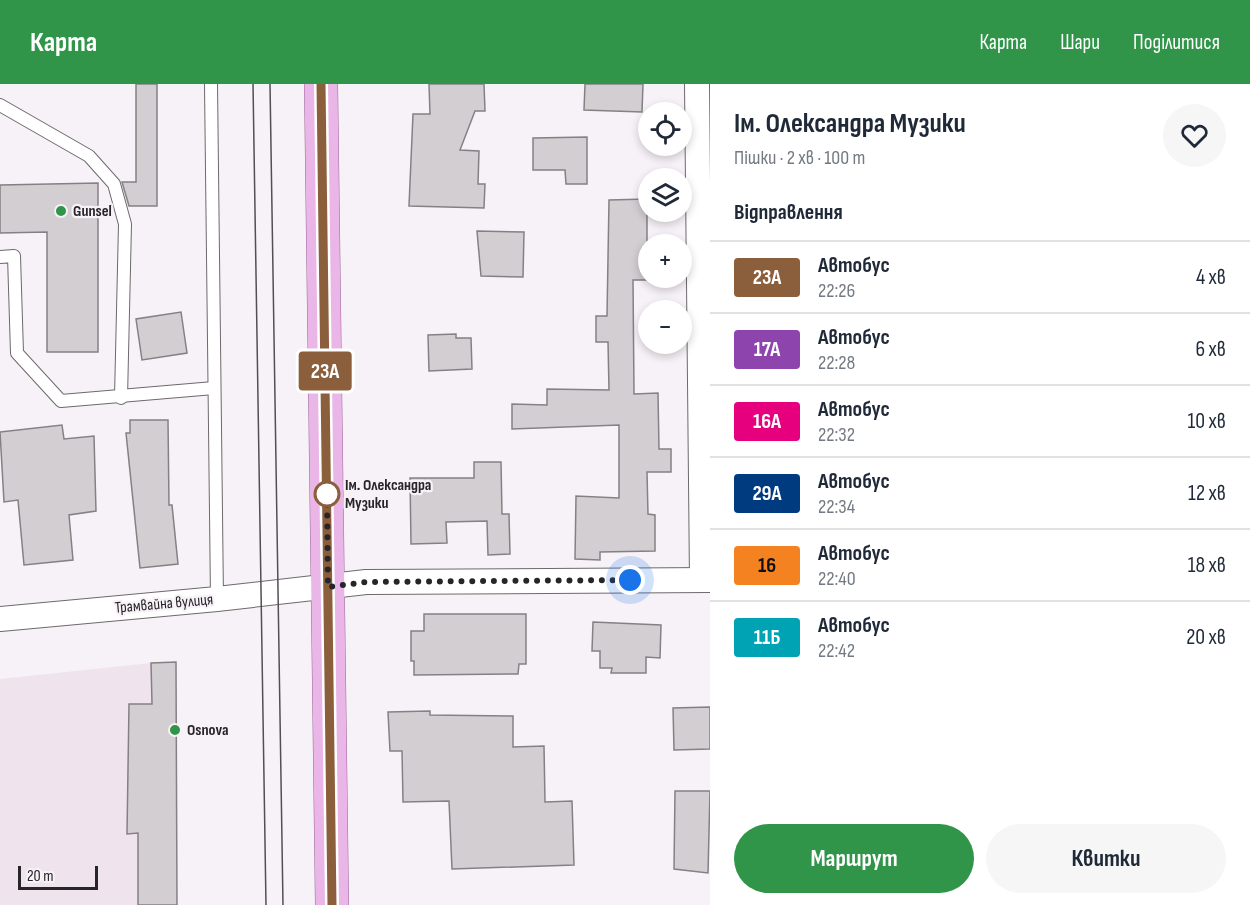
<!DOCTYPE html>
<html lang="uk">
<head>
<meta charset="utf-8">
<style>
  :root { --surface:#fff; --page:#f6f6f7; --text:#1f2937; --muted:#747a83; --line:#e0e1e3; --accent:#309449 }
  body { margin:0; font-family:"Sofia Sans Condensed",sans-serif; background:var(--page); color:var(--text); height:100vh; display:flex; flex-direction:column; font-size:22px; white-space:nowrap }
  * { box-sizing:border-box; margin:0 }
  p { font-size:20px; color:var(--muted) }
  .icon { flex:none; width:33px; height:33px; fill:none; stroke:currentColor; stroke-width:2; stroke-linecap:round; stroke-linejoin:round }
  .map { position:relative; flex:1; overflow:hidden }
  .drawer { display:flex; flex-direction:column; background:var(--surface); width:540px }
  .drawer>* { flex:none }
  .badge { padding:0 12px; border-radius:4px; font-size:21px; line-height:39px }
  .controls { position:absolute; left:638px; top:18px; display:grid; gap:12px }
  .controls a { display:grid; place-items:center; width:54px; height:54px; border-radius:50%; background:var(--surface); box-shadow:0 3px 9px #0003; font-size:30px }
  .scale { position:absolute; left:18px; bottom:15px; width:80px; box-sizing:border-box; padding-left:6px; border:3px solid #272527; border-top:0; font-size:16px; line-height:21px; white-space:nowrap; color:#272527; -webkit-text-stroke:4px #f7f2f7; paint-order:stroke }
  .you { position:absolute; width:30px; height:30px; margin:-15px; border:4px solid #fff; border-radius:50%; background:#1a73e8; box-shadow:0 0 0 9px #1a73e833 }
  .map>.badge { position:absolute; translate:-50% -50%; box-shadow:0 0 0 3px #fff }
  h2 { padding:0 24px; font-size:22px; line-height:54px }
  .round { display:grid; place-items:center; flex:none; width:63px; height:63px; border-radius:32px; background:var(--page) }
  .overview { display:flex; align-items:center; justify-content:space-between; height:102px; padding:0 24px }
  h1 { font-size:28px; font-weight:700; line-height:45px }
  .cta { display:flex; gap:12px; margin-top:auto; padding:12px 24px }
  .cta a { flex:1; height:69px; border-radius:36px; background:var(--accent); color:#fff; font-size:24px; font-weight:700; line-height:69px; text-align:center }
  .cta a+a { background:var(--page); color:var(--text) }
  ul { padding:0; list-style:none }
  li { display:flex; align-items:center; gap:18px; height:72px; padding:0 24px; border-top:2px solid var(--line) }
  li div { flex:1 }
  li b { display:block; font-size:22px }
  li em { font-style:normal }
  li .badge { min-width:66px; font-weight:700; text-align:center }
  header { display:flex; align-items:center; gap:36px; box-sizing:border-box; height:84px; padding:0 30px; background:var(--accent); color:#fff }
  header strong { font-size:28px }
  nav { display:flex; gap:33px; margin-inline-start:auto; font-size:21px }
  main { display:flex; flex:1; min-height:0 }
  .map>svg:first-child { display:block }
</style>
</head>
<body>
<header>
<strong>Карта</strong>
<nav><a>Карта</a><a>Шари</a><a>Поділитися</a></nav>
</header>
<main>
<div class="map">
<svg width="710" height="821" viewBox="0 0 710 821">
  <rect width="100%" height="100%" fill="#f7f2f7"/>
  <!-- built -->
  <path fill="#efe4ee" d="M 151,579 L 152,592 L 176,665 L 177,821 L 0,821 L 0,595 Z"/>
  <!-- building -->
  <g fill="#d2ced2" stroke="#858084" stroke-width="1.5">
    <path d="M 136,0 L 157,0 L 157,122 L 129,122 L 122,98 L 136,98 Z"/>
    <path d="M 429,0 L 484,0 L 485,27 L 475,27 L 460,66 L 479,67 L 478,100 L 485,100 L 484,124 L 409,122 L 413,30 L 430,30 Z"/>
    <path d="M 585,0 L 643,0 L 642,28 L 584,26 Z"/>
    <path d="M 587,53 L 587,100 L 566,100 L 565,86 L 533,86 L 533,54 Z"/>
    <path d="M 98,99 L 98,268 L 47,268 L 47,148 L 0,149 L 0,101 Z"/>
    <path d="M 647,115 L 647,196 L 633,196 L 634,310 L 658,309 L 659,365 L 671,365 L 671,388 L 647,388 L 648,430 L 655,431 L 655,467 L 600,468 L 600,476 L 575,475 L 576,412 L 619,414 L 619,341 L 512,345 L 512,320 L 547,321 L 547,305 L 609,306 L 608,258 L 596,258 L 596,232 L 607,232 L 609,116 Z"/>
    <path d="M 477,147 L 524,148 L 523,193 L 481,192 Z"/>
    <path d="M 181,228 L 187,269 L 142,276 L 136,235 Z"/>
    <path d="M 456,250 L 456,254 L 471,254 L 472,285 L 429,287 L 428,251 Z"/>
    <path d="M 130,336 L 168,336 L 169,421 L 172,421 L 178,480 L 140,484 L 126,349 L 130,349 Z"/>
    <path d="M 62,341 L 64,355 L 94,352 L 96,427 L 69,431 L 73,476 L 24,481 L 18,416 L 4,418 L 0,348 Z"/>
    <path d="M 474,378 L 501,378 L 502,430 L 509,430 L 510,470 L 488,471 L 487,437 L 446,438 L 447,459 L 411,460 L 410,394 L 474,394 Z"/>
    <path d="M 424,530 L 526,530 L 526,580 L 519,580 L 518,590 L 414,591 L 414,577 L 411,577 L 411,547 L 424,547 Z"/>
    <path d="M 593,538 L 661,541 L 660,574 L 646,573 L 646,589 L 611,589 L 612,584 L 600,584 L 600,567 L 592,567 Z"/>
    <path d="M 176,578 L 177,821 L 138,821 L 138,749 L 127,750 L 129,620 L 152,620 L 151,579 Z"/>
    <path d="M 710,623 L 710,665 L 674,666 L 673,624 Z"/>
    <path d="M 430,627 L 430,631 L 513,632 L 513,663 L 544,662 L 545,718 L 572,717 L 574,781 L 452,785 L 449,717 L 403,718 L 402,667 L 390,667 L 388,628 Z"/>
    <path d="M 675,707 L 710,707 L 708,789 L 674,785 Z"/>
  </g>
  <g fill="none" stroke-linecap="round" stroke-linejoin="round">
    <!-- service casing -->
    <g stroke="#6d696c" stroke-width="14">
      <g id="service">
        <path d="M 211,0 L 217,515"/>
        <path d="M 0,21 L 89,72 L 114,100 L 125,140 L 121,314"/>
        <path d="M 0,173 L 14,172 L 17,269 L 61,317 L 214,304"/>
      </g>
    </g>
    <!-- minor casing -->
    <g stroke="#6d696c" stroke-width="26">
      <g id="minor">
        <path d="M 697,0 L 702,496"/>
        <path d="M 0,535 L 217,515 L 366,498 L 710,496"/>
      </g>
    </g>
    <!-- primary casing -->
    <g stroke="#9b6399" stroke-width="34">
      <path id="primary" d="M 321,0 L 332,821"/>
    </g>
    <!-- service -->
    <use href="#service" stroke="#fff" stroke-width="12"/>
    <!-- minor -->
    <use href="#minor" stroke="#fff" stroke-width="24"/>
    <!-- primary -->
    <use href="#primary" stroke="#e9b6e7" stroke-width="33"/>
    <!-- tram -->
    <g stroke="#514f51" stroke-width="1.5">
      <path d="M 253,0 L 266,821"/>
      <path d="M 270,0 L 283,821"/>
    </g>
  </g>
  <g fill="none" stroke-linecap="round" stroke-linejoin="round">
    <!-- line casing -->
    <g stroke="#fff" stroke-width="14">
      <path id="line" d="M 321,0 L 332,821"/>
    </g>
    <!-- line -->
    <use href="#line" stroke="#8b5e3c" stroke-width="9"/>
    <!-- walk -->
    <path stroke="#272527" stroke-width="6" stroke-dasharray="0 10.8" d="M 327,410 L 328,503 L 366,498 L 630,496"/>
  </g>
  <!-- markers -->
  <g fill="#309449" stroke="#f7f2f7" stroke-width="2">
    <circle cx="61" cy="127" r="6"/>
    <circle cx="175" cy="646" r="6"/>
  </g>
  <circle fill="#fff" stroke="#8b5e3c" stroke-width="3" cx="327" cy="410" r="12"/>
  <g text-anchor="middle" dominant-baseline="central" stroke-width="4.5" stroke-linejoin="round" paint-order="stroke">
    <!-- poi labels -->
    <g font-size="16" font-weight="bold" fill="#272527" stroke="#f7f2f7" text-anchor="start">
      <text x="73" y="127">Gunsel</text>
      <text x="187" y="646">Osnova</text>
    </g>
    <!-- stop labels -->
    <g font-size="16" font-weight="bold" fill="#272527" stroke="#f7f2f7" text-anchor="start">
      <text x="345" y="401">Ім. Олександра<tspan x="345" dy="18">Музики</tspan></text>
    </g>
    <!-- street labels -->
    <g font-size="16" fill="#272527" stroke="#f7f2f7">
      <text transform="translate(164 520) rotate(-5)">Трамвайна вулиця</text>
    </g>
  </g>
</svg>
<div class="controls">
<a><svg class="icon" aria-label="locate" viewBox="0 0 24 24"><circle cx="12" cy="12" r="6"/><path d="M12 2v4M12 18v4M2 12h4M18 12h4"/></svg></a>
<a><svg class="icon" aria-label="layers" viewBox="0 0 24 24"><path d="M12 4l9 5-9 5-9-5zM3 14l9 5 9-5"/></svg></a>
<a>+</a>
<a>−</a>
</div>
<div class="scale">20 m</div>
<div class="you" style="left:630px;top:496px"></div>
<b class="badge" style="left:325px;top:287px;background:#8b5e3c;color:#fff">23А</b>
</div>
<section class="drawer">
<div class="overview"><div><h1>Ім. Олександра Музики</h1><p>Пішки · 2 хв · 100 m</p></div><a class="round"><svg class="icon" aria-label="heart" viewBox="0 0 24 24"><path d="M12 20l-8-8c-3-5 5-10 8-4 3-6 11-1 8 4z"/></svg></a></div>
<h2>Відправлення</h2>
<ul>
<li><span class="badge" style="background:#8b5e3c;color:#fff">23А</span><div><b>Автобус</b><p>22:26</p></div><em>4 хв</em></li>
<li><span class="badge" style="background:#8e44ad;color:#fff">17А</span><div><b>Автобус</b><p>22:28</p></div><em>6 хв</em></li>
<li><span class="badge" style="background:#e6007e;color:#fff">16А</span><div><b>Автобус</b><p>22:32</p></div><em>10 хв</em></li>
<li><span class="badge" style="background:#003b80;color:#fff">29А</span><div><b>Автобус</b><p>22:34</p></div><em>12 хв</em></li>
<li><span class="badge" style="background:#f58220;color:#111">16</span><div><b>Автобус</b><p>22:40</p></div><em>18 хв</em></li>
<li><span class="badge" style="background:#00a3b4;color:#fff">11Б</span><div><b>Автобус</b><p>22:42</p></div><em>20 хв</em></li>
</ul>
<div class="cta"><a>Маршрут</a><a>Квитки</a></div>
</section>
</main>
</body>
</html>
